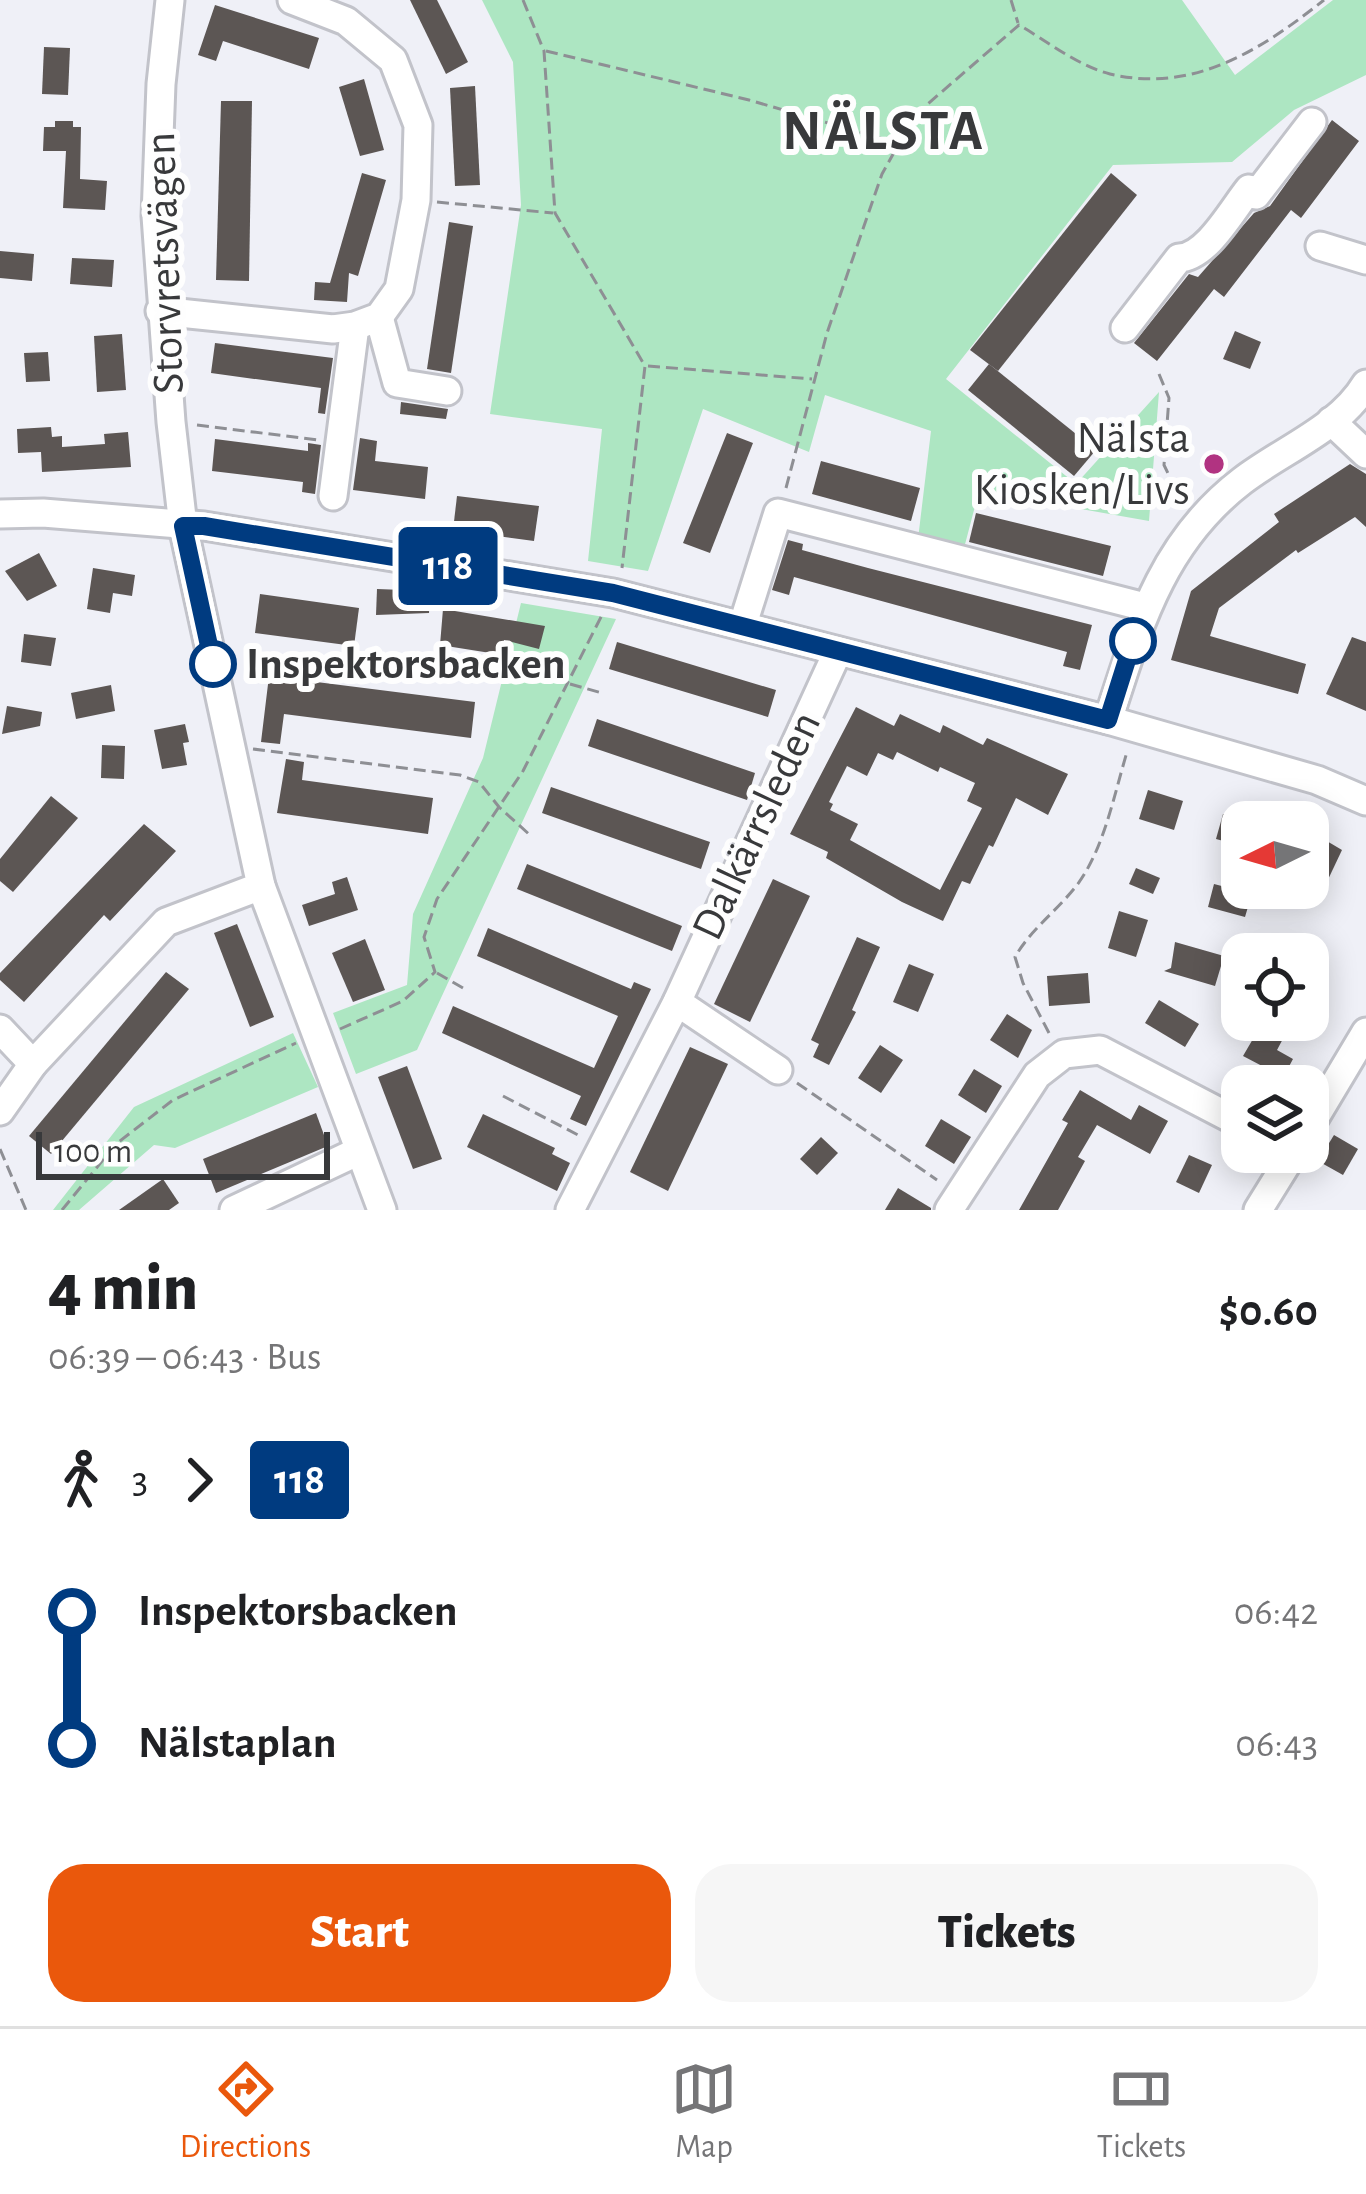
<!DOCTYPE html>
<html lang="en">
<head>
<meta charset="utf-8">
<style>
  :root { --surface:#fff; --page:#f6f6f6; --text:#202124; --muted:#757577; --line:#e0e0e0; --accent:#ea580c }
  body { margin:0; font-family:"Alegreya Sans",sans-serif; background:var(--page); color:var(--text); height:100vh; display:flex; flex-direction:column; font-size:45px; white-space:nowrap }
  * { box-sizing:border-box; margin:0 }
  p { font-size:39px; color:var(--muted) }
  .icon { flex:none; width:66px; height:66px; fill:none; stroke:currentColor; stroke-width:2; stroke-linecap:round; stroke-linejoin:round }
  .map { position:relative; height:1210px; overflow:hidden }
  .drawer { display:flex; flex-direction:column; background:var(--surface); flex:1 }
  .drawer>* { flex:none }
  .badge { padding:0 24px; border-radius:9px; font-size:42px; line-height:78px }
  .needle { width:78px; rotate:265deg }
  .tools { position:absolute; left:1221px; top:801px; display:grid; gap:24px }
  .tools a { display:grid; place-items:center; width:108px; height:108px; border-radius:24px; background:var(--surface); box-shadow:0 6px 30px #0003; font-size:60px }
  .scale { position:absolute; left:36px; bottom:30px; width:294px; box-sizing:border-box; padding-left:12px; border:6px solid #38393b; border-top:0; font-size:33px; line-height:42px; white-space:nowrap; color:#38393b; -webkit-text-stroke:9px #fefefe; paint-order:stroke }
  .map>.badge { position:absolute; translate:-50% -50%; box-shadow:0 0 0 6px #fff }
  .legs { display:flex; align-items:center; gap:18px; height:132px; padding:0 48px; font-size:39px }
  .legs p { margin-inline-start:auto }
  .head { display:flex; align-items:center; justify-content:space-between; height:204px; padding:0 48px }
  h1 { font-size:66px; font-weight:800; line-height:90px }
  .button { display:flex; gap:24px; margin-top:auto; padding:24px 48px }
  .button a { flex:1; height:138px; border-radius:36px; background:var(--accent); color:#fff; font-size:48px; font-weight:800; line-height:138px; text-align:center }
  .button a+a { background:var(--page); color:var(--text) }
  ul { padding:0 48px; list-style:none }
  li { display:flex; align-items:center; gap:42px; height:132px; font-size:45px }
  li i { display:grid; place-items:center; width:18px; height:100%; margin:0 15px; background:currentColor }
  li i::after { content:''; width:30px; height:30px; margin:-15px; border:9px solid; border-radius:50%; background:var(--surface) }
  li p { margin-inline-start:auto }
  li:first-child i { background:linear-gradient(#0000 50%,currentColor 0) }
  li:last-child i { background:linear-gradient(currentColor 50%,#0000 0) }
  .tabs { display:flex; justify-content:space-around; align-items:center; height:168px; border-top:3px solid var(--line); background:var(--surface); font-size:33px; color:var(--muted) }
  .tabs a { display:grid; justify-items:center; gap:6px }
  .tabs .selected { color:var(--accent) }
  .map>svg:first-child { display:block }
</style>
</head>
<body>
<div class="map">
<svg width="1366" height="1210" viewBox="0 0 1366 1210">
  <rect width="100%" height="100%" fill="#eff0f7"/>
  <!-- green -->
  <g fill="#ade6c2">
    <path d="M 482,0 L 1182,0 L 1235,75 L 1333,0 L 1366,0 L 1366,75 L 1294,110 L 1232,162 L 1113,165 L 946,379 L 1076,484 L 1159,392 L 1149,521 L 979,491 L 963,552 L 918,539 L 931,431 L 825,395 L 809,452 L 703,409 L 648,571 L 588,561 L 602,429 L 490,414 L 521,205 L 513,62 Z"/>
    <path d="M 521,603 L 616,619 L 417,1050 L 356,1074 L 333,1013 L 407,985 L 413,914 L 483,758 Z"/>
    <path d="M 293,1033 L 318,1087 L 175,1148 L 154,1145 L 79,1210 L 53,1210 L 134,1107 Z"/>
  </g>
  <!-- building -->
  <g fill="#5c5654" fill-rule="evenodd">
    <path d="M 410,0 L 437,0 L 468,62 L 446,74 Z"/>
    <path d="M 215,5 L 319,38 L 309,69 L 223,41 L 216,61 L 198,55 Z"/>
    <path d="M 44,47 L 70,48 L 68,95 L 42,94 Z"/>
    <path d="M 364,79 L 384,150 L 360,156 L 339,87 Z"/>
    <path d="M 475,86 L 480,185 L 455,186 L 450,88 Z"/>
    <path d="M 221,101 L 252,101 L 249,281 L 216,280 Z"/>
    <path d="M 1332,120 L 1359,141 L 1301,218 L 1291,210 L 1224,297 L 1214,289 L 1157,361 L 1134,343 L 1189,274 L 1198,277 L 1254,213 L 1270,206 Z"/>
    <path d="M 55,121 L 73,121 L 73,127 L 81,127 L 80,179 L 107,181 L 105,210 L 63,208 L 66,151 L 43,151 L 44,127 L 55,127 Z"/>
    <path d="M 362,173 L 386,180 L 358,276 L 349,273 L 347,302 L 314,300 L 315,282 L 330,283 Z"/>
    <path d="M 1111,173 L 1137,195 L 998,371 L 970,350 Z"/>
    <path d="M 449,222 L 473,226 L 451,373 L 427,369 Z"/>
    <path d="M 0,251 L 34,254 L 32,281 L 0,278 Z"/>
    <path d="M 72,258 L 114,260 L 112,287 L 70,284 Z"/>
    <path d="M 1235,331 L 1261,342 L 1250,369 L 1223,359 Z"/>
    <path d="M 122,334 L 126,390 L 97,392 L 94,336 Z"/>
    <path d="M 215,343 L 333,358 L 325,414 L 318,413 L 321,388 L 211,373 Z"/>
    <path d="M 48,352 L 50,381 L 26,382 L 24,353 Z"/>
    <path d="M 989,364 L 1096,450 L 1074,476 L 968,390 Z"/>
    <path d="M 401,402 L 448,409 L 446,419 L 400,414 Z"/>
    <path d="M 51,427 L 52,437 L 62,436 L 62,447 L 105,444 L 104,434 L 128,432 L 131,467 L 42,472 L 41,452 L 18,453 L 17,429 Z"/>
    <path d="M 727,433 L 753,443 L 710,553 L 683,543 Z"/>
    <path d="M 360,438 L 377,441 L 375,461 L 428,467 L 425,499 L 353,490 Z"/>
    <path d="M 215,439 L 308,451 L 308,443 L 321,445 L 315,494 L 302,492 L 303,482 L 212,471 Z"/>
    <path d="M 821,461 L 920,488 L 911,521 L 812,494 Z"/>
    <path d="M 1350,464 L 1366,474 L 1366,527 L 1355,517 L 1298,553 L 1296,550 L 1219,608 L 1210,636 L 1306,664 L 1298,694 L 1171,660 L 1191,591 L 1279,522 L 1274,514 Z"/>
    <path d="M 457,496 L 539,506 L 534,541 L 453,530 Z"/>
    <path d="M 976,513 L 1111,546 L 1103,576 L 969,542 Z"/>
    <path d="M 788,540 L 803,544 L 802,550 L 868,568 L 1092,625 L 1080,670 L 1063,666 L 1067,652 L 794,577 L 789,595 L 772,590 Z"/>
    <path d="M 39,553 L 57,586 L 27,601 L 5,571 Z"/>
    <path d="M 93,568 L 135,575 L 132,596 L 113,593 L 110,613 L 87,609 Z"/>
    <path d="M 377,589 L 430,591 L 429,613 L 376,615 Z"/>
    <path d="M 260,594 L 359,608 L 354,646 L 255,633 Z"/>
    <path d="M 443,609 L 545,626 L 539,649 L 504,640 L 503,655 L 440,645 Z"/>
    <path d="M 24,634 L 56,638 L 51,666 L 21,662 Z"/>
    <path d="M 1352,637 L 1366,642 L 1366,711 L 1326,694 Z"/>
    <path d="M 617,642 L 776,690 L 768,717 L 609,669 Z"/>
    <path d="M 269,676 L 475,702 L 471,738 L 284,714 L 280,744 L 261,742 Z"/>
    <path d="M 111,685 L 115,711 L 76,719 L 71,693 Z"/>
    <path d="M 7,706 L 42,712 L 40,726 L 2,734 Z"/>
    <path d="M 856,707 L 894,726 L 900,714 L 940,733 L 943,725 L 983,745 L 987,738 L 1068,774 L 1048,815 L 1016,798 L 993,847 L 989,845 L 970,884 L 962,881 L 943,921 L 902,902 L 826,858 L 828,852 L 790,834 ZM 897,752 L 938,772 L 940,767 L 975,783 L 967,801 L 982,808 L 940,890 L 850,840 L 858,824 L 830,810 L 833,804 L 829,802 L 847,766 L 867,776 L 878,753 L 893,760 Z"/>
    <path d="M 597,719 L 755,773 L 747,800 L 588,746 Z"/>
    <path d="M 185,724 L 189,742 L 183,743 L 187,765 L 162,769 L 154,730 Z"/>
    <path d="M 102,745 L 125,746 L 124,779 L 101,778 Z"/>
    <path d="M 286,759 L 304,762 L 302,780 L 433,798 L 428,834 L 277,813 Z"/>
    <path d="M 551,787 L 710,842 L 701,869 L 542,813 Z"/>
    <path d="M 1148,790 L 1183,801 L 1174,830 L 1139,819 Z"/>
    <path d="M 51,796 L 78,818 L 13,892 L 0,881 L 0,859 Z"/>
    <path d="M 1223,814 L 1242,820 L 1242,846 L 1216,839 Z"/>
    <path d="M 144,824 L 176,851 L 110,921 L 104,915 L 24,1002 L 0,980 L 0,973 Z"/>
    <path d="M 1320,837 L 1342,850 L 1324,888 L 1308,878 L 1308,857 Z"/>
    <path d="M 527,864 L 682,926 L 672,951 L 517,889 Z"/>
    <path d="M 1136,868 L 1160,878 L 1153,894 L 1129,884 Z"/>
    <path d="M 347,877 L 358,910 L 309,926 L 302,905 L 335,894 L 332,882 Z"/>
    <path d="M 773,879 L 810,896 L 750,1022 L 714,1004 Z"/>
    <path d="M 1214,884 L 1241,891 L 1239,897 L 1250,900 L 1245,917 L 1208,907 Z"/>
    <path d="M 1119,911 L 1148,920 L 1136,957 L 1108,948 Z"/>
    <path d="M 237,924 L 274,1017 L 250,1027 L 214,933 Z"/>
    <path d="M 488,928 L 631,989 L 634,982 L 651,989 L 586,1126 L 570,1119 L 581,1096 L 442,1033 L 453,1006 L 594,1068 L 618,1016 L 477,956 Z"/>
    <path d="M 857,937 L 880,947 L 852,1010 L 856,1012 L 829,1065 L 813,1057 L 819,1044 L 811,1040 Z"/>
    <path d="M 365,939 L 385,990 L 353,1002 L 332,953 Z"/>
    <path d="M 1175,942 L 1224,956 L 1215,986 L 1164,971 L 1171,968 Z"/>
    <path d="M 909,964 L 934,974 L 918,1012 L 893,1002 Z"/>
    <path d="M 166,972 L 189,989 L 51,1154 L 29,1136 Z"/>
    <path d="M 1088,973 L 1090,1003 L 1049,1006 L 1047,976 Z"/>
    <path d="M 1159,1000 L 1199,1024 L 1185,1047 L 1145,1023 Z"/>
    <path d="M 1007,1014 L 1032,1030 L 1018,1058 L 990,1040 Z"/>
    <path d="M 1264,1020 L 1293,1020 L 1277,1050 L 1293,1059 L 1285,1074 L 1306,1086 L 1253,1086 L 1264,1067 L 1243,1056 Z"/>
    <path d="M 880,1045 L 903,1060 L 881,1093 L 858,1078 Z"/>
    <path d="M 690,1047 L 728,1064 L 668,1191 L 630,1172 Z"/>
    <path d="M 407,1066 L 442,1159 L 413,1169 L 378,1077 Z"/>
    <path d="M 974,1069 L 1002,1086 L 986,1113 L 958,1095 Z"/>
    <path d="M 1080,1090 L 1131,1120 L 1139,1105 L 1168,1121 L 1150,1154 L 1097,1125 L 1078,1157 L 1085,1161 L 1058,1210 L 1019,1210 L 1068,1123 L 1062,1120 Z"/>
    <path d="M 316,1113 L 328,1146 L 216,1193 L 203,1159 Z"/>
    <path d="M 483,1114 L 555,1148 L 552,1154 L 570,1163 L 557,1191 L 467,1147 Z"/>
    <path d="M 941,1119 L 971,1137 L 954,1164 L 925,1146 Z"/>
    <path d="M 1334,1135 L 1358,1149 L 1343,1175 L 1318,1161 Z"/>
    <path d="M 821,1137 L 838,1153 L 817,1175 L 800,1159 Z"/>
    <path d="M 1189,1155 L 1212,1165 L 1199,1193 L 1176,1182 Z"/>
    <path d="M 163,1179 L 179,1203 L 169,1210 L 119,1210 Z"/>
    <path d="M 898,1188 L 931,1208 L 931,1210 L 885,1210 Z"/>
  </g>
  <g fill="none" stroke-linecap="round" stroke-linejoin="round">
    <!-- minor casing -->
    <g stroke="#c2c3ca" stroke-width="33">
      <g id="minor">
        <path d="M 1256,195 L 1312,122"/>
        <path d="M 1320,246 L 1366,260"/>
        <path d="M 160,311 L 333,329 L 355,326 L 379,317 L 399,289 L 416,200 L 418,125 L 393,60 L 346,21 L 292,0"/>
        <path d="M 379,317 L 397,383 L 447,391"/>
        <path d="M 1125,328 L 1179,258 C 1207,257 1232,210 1249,189"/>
        <path d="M 1331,421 L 1366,454"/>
        <path d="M 333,496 L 355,326"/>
        <path d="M 0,514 L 43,513 L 204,526 L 613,593 L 1108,720 L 1317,780 L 1366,801"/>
        <path d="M 743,624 L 778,513 L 1145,607"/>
        <path d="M 1108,720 C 1138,628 1161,543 1242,481 C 1282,450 1339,429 1366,384"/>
        <path d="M 261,886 L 382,1210"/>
        <path d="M 677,1002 L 778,1070"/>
        <path d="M 0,1029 L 33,1064"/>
        <path d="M 0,1111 L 33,1064 L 166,922 L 261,886 L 183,526 L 171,422 L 156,216 L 161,84 L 170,0"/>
        <path d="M 1308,1129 L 1366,1032"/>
        <path d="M 234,1210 L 359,1151"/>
        <path d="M 570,1210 L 677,1002 L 838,651"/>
        <path d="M 949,1210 L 1037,1075 L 1064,1054 L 1100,1050 L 1242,1124"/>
        <path d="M 1258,1210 L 1294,1152"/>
      </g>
    </g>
    <!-- path -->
    <g stroke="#8e8f94" stroke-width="3" stroke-dasharray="12 6" stroke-linecap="butt">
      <path d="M 523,0 L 544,51 L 555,213 L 645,366 L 622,568"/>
      <path d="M 1011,0 L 1018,23"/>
      <path d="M 546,51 L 749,100 L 897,143"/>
      <path d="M 437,202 L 553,213"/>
      <path d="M 648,366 L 812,379"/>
      <path d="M 1159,374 L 1169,398 L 1164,465 L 1184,507"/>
      <path d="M 197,425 L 318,440"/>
      <path d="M 786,488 L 827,333 L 882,174 L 915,115 L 1019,25 C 1047,41 1078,66 1110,74 C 1194,94 1262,49 1324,0"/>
      <path d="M 570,684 L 602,693"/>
      <path d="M 253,749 L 460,775 L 479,782 L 499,807 L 531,836"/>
      <path d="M 437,973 L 463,988"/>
      <path d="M 340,1029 L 403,1001 L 435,972 L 424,937 L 437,899 L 523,771 L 602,615"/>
      <path d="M 1049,1033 L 1023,983 L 1015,957 C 1031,929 1057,911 1077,885 C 1104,849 1114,795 1127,752"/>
      <path d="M 797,1083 L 937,1180"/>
      <path d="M 503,1096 L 580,1136"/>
      <path d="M 0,1149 L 26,1210"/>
      <path d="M 62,1210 L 116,1144 L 173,1100 L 296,1043"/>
    </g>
    <!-- minor -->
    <use href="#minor" stroke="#fff" stroke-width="27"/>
  </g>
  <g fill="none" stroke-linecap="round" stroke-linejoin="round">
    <!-- line-1 casing -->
    <g stroke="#fff" stroke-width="27">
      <path id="line-1" d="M 213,664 L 183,526 L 204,526 L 613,593 L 1108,720 L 1133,641"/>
    </g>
    <!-- line-1 -->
    <use href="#line-1" stroke="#003b80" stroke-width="18"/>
  </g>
  <!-- markers -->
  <circle fill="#b13381" stroke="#fefefe" stroke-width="4.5" cx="1214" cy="464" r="12"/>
  <g fill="#fff" stroke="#003b80" stroke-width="6">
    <circle cx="1133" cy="641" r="21"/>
    <circle cx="213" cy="664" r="21"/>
  </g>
  <g text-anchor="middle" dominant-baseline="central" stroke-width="12" stroke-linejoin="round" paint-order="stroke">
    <!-- street labels -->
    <g font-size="45" fill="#38393b" stroke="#fefefe">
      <text transform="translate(165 263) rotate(-92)">Storvretsvägen</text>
      <text transform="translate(757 826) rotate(-65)">Dalkärrsleden</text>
    </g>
    <!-- poi labels -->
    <g font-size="45" fill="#38393b" stroke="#fefefe" text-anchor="end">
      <text x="1190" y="438">Nälsta<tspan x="1190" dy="52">Kiosken/Livs</tspan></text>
    </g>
    <!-- stop labels -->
    <g font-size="45" font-weight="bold" fill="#38393b" stroke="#fefefe" text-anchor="start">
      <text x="246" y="664">Inspektorsbacken</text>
    </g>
    <!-- district labels -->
    <g font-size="57" font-weight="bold" letter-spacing="3" fill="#38393b" stroke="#fefefe">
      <text x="884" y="131">NÄLSTA</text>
    </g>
  </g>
</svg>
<div class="tools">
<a><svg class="needle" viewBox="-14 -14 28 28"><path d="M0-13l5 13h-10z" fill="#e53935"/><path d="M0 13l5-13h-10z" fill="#757577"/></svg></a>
<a><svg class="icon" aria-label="locate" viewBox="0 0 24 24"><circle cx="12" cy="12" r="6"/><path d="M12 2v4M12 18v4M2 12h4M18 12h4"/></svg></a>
<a><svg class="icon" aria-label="layers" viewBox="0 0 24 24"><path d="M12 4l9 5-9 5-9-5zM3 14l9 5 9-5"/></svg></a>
</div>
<div class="scale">100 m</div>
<b class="badge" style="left:448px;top:566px;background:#003b80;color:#fff">118</b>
</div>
<section class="drawer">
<div class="head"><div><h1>4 min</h1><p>06:39 – 06:43 · Bus</p></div><b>$0.60</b></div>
<div class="legs"><svg class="icon" aria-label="walk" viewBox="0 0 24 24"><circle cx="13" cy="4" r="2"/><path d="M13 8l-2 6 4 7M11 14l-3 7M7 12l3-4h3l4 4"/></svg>3<svg class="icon" aria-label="forward" viewBox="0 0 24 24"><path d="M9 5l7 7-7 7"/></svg><b class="badge" style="background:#003b80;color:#fff">118</b></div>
<ul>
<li><i style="color:#003b80"></i><b>Inspektorsbacken</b><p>06:42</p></li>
<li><i style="color:#003b80"></i><b>Nälstaplan</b><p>06:43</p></li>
</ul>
<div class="button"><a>Start</a><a>Tickets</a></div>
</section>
<nav class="tabs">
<a class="selected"><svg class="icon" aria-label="directions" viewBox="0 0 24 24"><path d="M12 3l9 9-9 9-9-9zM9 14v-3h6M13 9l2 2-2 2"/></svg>Directions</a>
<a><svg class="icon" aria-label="map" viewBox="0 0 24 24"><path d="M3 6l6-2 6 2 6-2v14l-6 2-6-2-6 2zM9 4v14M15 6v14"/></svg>Map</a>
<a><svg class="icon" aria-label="tickets" viewBox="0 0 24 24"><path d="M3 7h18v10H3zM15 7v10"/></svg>Tickets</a>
</nav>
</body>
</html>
